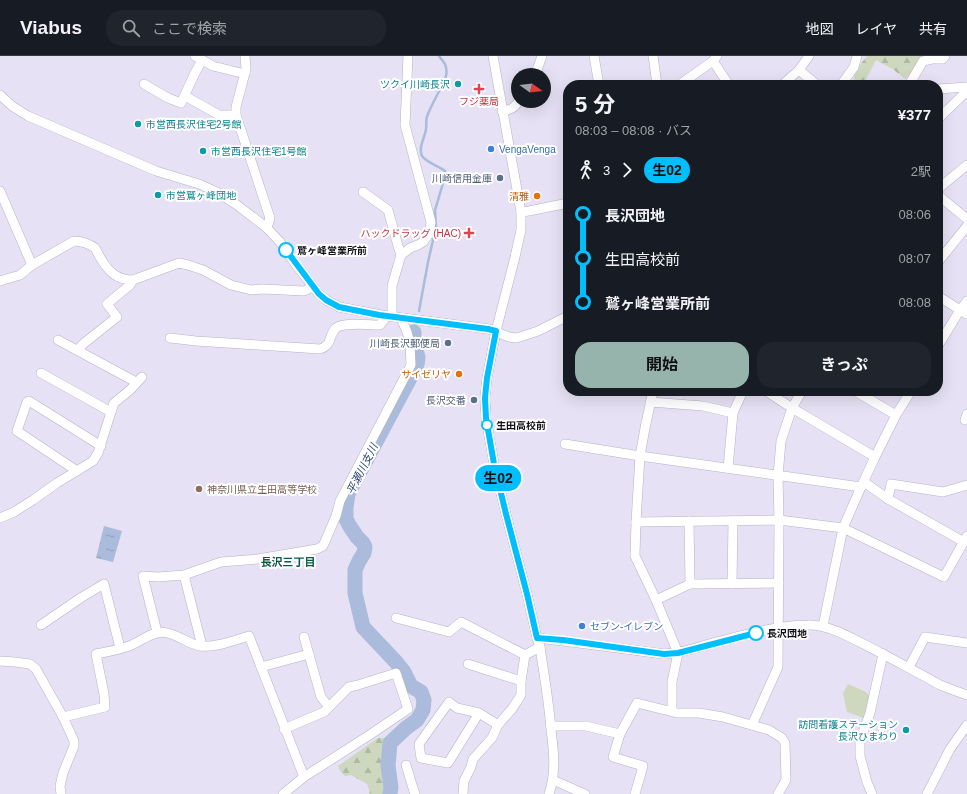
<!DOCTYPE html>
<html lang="ja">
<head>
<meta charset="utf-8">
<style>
  :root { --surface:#171b24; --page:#20242c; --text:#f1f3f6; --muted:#9ea1a6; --line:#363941; --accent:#97b4ac }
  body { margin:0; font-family:Arial,"Noto Sans JP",sans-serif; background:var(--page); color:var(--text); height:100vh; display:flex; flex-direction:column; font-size:15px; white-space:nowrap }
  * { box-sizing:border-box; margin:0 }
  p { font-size:13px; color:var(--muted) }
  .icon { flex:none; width:22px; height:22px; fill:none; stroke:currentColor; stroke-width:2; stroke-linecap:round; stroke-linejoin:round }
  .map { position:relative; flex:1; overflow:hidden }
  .side { position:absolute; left:563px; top:24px; width:380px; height:316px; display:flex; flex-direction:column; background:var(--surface); border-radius:16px; box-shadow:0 4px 16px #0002 }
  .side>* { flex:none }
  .badge { padding:0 8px; border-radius:13px; font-size:14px; line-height:26px }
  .needle { width:26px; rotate:105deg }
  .buttons { position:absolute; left:511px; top:12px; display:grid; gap:8px }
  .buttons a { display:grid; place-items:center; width:40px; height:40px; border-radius:50%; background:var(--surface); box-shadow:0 4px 16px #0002; font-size:20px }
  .map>.badge { position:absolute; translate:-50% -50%; box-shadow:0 0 0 2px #fff }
  .legs { display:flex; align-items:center; gap:6px; height:44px; padding:0 12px; font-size:13px }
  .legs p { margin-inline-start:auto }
  .summary { display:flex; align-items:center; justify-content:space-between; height:68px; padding:0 12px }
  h1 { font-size:22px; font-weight:700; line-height:30px }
  .cta { display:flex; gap:8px; margin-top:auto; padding:8px 12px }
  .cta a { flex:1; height:46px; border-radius:16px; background:var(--accent); color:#111; font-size:16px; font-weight:700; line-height:46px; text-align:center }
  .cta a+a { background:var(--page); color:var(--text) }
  ul { padding:0 12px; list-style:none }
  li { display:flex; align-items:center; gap:14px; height:44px; font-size:15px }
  li i { display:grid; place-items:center; width:6px; height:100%; margin:0 5px; background:currentColor }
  li i::after { content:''; width:10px; height:10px; margin:-5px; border:3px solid; border-radius:50%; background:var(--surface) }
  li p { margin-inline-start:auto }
  li:first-child i { background:linear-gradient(#0000 50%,currentColor 0) }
  li:last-child i { background:linear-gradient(currentColor 50%,#0000 0) }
  header { display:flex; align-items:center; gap:24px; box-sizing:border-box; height:56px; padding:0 20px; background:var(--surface); border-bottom:1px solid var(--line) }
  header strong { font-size:19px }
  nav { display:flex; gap:22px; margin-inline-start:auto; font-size:14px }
  .search { width:280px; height:36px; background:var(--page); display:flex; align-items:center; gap:10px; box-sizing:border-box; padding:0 14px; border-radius:16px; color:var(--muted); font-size:15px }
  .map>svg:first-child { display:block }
</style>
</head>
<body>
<header>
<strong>Viabus</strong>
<div class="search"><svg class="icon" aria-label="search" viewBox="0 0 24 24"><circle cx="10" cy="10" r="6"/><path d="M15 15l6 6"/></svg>ここで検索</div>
<nav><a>地図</a><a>レイヤ</a><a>共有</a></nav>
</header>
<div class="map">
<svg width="967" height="738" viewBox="0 0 967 738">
  <defs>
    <pattern id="forest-firs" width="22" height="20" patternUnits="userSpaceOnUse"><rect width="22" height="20" fill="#ced8be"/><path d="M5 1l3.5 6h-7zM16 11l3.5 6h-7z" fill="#b0b8a3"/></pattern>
    <pattern id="water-ripples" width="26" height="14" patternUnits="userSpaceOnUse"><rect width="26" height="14" fill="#aabbdb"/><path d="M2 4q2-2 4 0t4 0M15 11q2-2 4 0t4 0" fill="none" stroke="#91a0bb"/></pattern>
  </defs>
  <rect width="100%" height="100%" fill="#e6e1f4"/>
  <!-- forest -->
  <g fill="url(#forest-firs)">
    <path d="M 867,0 L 937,0 L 923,5 L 905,23 L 894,14 L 876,4 L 863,29 L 857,29 L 855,28 L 854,21 L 860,9 Z"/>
    <path d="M 378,682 L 388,682 L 396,690 L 391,703 L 394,727 L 393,738 L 369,738 L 370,735 L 367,728 L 351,719 L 345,720 L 341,716 L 338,710 Z"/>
  </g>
  <!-- green -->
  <path fill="#ced8be" d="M 848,628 L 866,636 L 870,641 L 864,662 L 847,656 L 843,637 Z"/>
  <!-- water -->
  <path fill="url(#water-ripples)" d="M 104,470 L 122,475 L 113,506 L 96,502 Z"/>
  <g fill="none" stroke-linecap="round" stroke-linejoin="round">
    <!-- stream -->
    <g stroke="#aabbdb" stroke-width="2.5">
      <path d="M 419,255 L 428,206 L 436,171 L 435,154 L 444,124 L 445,115 C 438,110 426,106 422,100 C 418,91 425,82 426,73 C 427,67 425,63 428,58 C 432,48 437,39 442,30 C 446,24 448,15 445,8 C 443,5 441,3 439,0"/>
      <path d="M 414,276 L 415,267"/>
    </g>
    <!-- river -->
    <path stroke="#aabbdb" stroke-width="15" d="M 390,738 L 391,731 L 388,710 L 390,687 L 406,672 L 417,664 L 423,654 L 424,644 L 421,636 L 411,630 L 404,616 L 396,606 L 363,571 L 355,537 L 355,514 L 359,505 L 364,497 L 365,491 L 363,487 L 357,481 L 349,469 L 346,463 L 346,451 L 348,438 L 416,311 C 421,298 415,298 414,287 C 413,284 414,280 414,276"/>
    <!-- minor casing -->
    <g stroke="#b7b2c5" stroke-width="10">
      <g id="minor">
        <path d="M 195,0 L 213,10 L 245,18"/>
        <path d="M 245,0 L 246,13 L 236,51 L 236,59 L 270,162 L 267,172"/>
        <path d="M 493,0 L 521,156 L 521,174 L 515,201 L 496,275 L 487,322 L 485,342 L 486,362 L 494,408 L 506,458 L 527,538 L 537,582 L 540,591 C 544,619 549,646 551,674 C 554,696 556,717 549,738"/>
        <path d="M 594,0 L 599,29"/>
        <path d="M 653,0 L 657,29"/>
        <path d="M 713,5 L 729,29"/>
        <path d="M 799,14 L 817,29"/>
        <path d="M 534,19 L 537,14 L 542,0"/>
        <path d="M 144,28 L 168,42 L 181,47 L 195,17 L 202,4"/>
        <path d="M 679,29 L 713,5 L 717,0"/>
        <path d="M 782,29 L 799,14 L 809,0"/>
        <path d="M 841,29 L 854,11 L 857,0"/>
        <path d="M 909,29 L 923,5 L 932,3 L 943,3 L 945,0"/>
        <path d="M 938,33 L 967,31"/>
        <path d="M 0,39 L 12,50 L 28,60 L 156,115 L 199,128 L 217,136 L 237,149 L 267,172 L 280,186 L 296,209 L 319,238 L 326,244 L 339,251 L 387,260 L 489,273 L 509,281 L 516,282 L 523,280 L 538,275 L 568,260"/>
        <path d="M 185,40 L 219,59 L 236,59"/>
        <path d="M 502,55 C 511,54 514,52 519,45"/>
        <path d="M 938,63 L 967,35"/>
        <path d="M 938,133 L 967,109"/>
        <path d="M 0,135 L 32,209"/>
        <path d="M 363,136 L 388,154 L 398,190 L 401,199"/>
        <path d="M 938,139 L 967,163"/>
        <path d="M 521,156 L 529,155 L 568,147"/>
        <path d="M 938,206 L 967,170"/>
        <path d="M 0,225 L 20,219 L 32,209 L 74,185 C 81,185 90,188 95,192 C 97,195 99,200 101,203 C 109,216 117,224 133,224 L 179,207 L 188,209 L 203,214 L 231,229 L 251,234 L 263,233 L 304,235 L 313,231"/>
        <path d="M 938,240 L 960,254 L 967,258"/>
        <path d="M 392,260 L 392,230 L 401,199 L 410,192 L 418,189 L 423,186 L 429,178 L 431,166 L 405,69 L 408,0"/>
        <path d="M 170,282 L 196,285 L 320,293 C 333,289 328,279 336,272 C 344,266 370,269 380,269 L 387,260"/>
        <path d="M 58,284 L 136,326"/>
        <path d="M 938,290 L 960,254 L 967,245"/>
        <path d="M 78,294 L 83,288 L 117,261 L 107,248 L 130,229 L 133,224"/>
        <path d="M 41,317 L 111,356"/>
        <path d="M 653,335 L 645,372 L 640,400 L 636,466 L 635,500 L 656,544 L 678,597 L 672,626 L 672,655"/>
        <path d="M 766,335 L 792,352 L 875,401"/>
        <path d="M 855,335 L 896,359"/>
        <path d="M 650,346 L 703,350 L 733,357"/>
        <path d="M 967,358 L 965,364 L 967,364"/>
        <path d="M 565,388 L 640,400 L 861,431"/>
        <path d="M 728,412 L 733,357 L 743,335"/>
        <path d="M 77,415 L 17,375 L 27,346 L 29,345 L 101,390"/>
        <path d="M 864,426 L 888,443 L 964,486"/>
        <path d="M 888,443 L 891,428 L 943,436 L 967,429"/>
        <path d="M 0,462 L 14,456 L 33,444 L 57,427 L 93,405 L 98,397 L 111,356 L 114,347 L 130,334 L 142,321"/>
        <path d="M 689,465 L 690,528"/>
        <path d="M 636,466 L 779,464 L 843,472 L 944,521 L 967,480"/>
        <path d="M 184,519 L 202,590"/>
        <path d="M 732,528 L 733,465"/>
        <path d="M 656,544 L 690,528 L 779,527"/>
        <path d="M 396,562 L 449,576 L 461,566 L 525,599 L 540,591"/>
        <path d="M 41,569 L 82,541 L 104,528 L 120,592"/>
        <path d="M 823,570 L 843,472 L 861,431 L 875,401 L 896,359 L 911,335"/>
        <path d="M 157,576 L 143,520 L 158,521 L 184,519 L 221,506 L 258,503 L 317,493 L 323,490 L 336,460 L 340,445 L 411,309 L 410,288 L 407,276 L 401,262"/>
        <path d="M 304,581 L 321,641 L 329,651"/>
        <path d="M 537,582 L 563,585 L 664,598 C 680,597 694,593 709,588 C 739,580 777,569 808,569 C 831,568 860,587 881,597 C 901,608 921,618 940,629 L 953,634 L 967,639"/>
        <path d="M 0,605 L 15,606 L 30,608 L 36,613 L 63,661 L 74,685 L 74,690 L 63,717 L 60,730 L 61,738"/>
        <path d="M 468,608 L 521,625"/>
        <path d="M 261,611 L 309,598"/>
        <path d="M 909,611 L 925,581 L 967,587"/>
        <path d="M 479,657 L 448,707 L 421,702 L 419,688 L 449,646 L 457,652 L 479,657 L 498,669 L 512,653 L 521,639 L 521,625 L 525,599"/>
        <path d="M 63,661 L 105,651 L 104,638 L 96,598 C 107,596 118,594 129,590 C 138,587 147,579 157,577 C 171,573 187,588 200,590 C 215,592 235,584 249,580 L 304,721"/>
        <path d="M 752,669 L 778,611 L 779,464 L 778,420 L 781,385 L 792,352 L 802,335"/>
        <path d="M 551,670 L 586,670 L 620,678 L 637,647 L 677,657 L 699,657 L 723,661 L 769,674 L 782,682 L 785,687 L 786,724 L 778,738"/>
        <path d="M 620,678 L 613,701 L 643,710 L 635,738"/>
        <path d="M 406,709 L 413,732 L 415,738"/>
        <path d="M 553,724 L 585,738"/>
        <path d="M 283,738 L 304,721 L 371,678 L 408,653 L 396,617 L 358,629 L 349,631 L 324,656 L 284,673"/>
        <path d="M 463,738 L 464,725 L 471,711 L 473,703 L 492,682 L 498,669"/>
        <path d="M 872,738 L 867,726 L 860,700 L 860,685 L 870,657 L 883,598"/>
        <path d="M 927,738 L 950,693 L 967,669"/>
      </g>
    </g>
    <!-- minor -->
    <use href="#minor" stroke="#fff" stroke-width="9"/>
  </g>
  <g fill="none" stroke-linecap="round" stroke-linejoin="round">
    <!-- line-1 casing -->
    <g stroke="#fff" stroke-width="9">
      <path id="line-1" d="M 286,194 L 319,238 L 326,244 L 339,251 L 379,259 L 488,273 L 496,275 L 487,322 L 485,342 L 486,362 L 494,408 L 506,458 L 527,538 L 537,582 L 563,584 L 664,598 L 678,597 L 756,577"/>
    </g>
    <!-- line-1 -->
    <use href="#line-1" stroke="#00bfff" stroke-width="6"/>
  </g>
  <!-- markers -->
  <g fill="#0f9aa8" stroke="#fff" stroke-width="1.5">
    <circle cx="458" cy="28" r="4"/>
    <circle cx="138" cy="68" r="4"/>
    <circle cx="203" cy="95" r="4"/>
    <circle cx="158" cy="139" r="4"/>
    <circle cx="906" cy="674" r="4"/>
  </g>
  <g fill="#e0444e" stroke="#fff" stroke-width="1.5">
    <path d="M477 27h4v4h4v4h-4v4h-4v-4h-4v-4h4z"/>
    <path d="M467 171h4v4h4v4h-4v4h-4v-4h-4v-4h4z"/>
  </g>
  <g fill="#3f7fe0" stroke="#fff" stroke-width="1.5">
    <circle cx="491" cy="93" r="4"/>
    <circle cx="582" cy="570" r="4"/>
  </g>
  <g fill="#5c6f8a" stroke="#fff" stroke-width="1.5">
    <circle cx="500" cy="122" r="4"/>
    <circle cx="448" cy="287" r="4"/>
    <circle cx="474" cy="344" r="4"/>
  </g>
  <g fill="#e8710a" stroke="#fff" stroke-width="1.5">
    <circle cx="537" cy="140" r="4"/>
    <circle cx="459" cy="318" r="4"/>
  </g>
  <g fill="#fff" stroke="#00bfff" stroke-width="2">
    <circle cx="286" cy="194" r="7"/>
    <circle cx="487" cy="369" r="5"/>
    <circle cx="756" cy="577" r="7"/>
  </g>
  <circle fill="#8d6e63" stroke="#fff" stroke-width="1.5" cx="199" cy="433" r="4"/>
  <g text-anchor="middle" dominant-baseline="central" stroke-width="4" stroke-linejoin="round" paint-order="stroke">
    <!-- culture labels -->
    <g font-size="10" fill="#0d838f" stroke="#fff" text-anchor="start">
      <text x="450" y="28" text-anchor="end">ツクイ川崎長沢</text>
      <text x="146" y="68">市営西長沢住宅2号館</text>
      <text x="211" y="95">市営西長沢住宅1号館</text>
      <text x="166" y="139">市営鷲ヶ峰団地</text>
      <text x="898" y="668" text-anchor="end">訪問看護ステーション<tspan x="898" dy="12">長沢ひまわり</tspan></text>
    </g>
    <!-- health labels -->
    <g font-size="10" fill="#be3a42" stroke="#fff">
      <text x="479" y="45">フジ薬局</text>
      <text x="461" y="177" text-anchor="end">ハックドラッグ (HAC)</text>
    </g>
    <!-- shop labels -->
    <g font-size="10" fill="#366cbe" stroke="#fff" text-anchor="start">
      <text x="499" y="93">VengaVenga</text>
      <text x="590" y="570">セブン-イレブン</text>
    </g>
    <!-- service labels -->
    <g font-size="10" fill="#4e5e75" stroke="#fff" text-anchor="end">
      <text x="492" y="122">川崎信用金庫</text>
      <text x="440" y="287">川崎長沢郵便局</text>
      <text x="466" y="344">長沢交番</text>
    </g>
    <!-- food labels -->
    <g font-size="10" fill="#c56008" stroke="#fff" text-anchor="end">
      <text x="529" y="140">清雅</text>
      <text x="451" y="318">サイゼリヤ</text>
    </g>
    <!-- stop labels -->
    <g font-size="10" font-weight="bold" fill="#131117" stroke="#fff" text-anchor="start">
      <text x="297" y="194">鷲ヶ峰営業所前</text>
      <text x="496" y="369">生田高校前</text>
      <text x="767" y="577">長沢団地</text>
    </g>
    <!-- education labels -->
    <g font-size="10" fill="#785e54" stroke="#fff" text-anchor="start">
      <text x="207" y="433">神奈川県立生田高等学校</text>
    </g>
    <!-- water labels -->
    <g font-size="11" font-style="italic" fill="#324975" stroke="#fff">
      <text transform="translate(362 413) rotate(-63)">平瀬川支川</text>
    </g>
    <!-- neighbourhood labels -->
    <g font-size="11" font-weight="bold" fill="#0b5b46" stroke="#fff">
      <text x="288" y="506">長沢三丁目</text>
    </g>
  </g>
</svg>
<div class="buttons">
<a><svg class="needle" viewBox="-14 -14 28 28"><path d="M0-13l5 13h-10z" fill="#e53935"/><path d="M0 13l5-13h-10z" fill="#9ea1a6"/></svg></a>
</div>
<b class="badge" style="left:498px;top:422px;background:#00bfff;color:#111">生02</b>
<section class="side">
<div class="summary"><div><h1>5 分</h1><p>08:03 – 08:08 · バス</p></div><b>¥377</b></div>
<div class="legs"><svg class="icon" aria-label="walk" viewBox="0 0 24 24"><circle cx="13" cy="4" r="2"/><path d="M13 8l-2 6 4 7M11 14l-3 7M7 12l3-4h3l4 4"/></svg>3<svg class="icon" aria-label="forward" viewBox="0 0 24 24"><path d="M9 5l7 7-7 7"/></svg><b class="badge" style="background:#00bfff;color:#111">生02</b><p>2駅</p></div>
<ul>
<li><i style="color:#00bfff"></i><b>長沢団地</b><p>08:06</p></li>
<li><i style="color:#00bfff"></i><span>生田高校前</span><p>08:07</p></li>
<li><i style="color:#00bfff"></i><b>鷲ヶ峰営業所前</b><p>08:08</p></li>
</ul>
<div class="cta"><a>開始</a><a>きっぷ</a></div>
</section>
</div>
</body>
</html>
